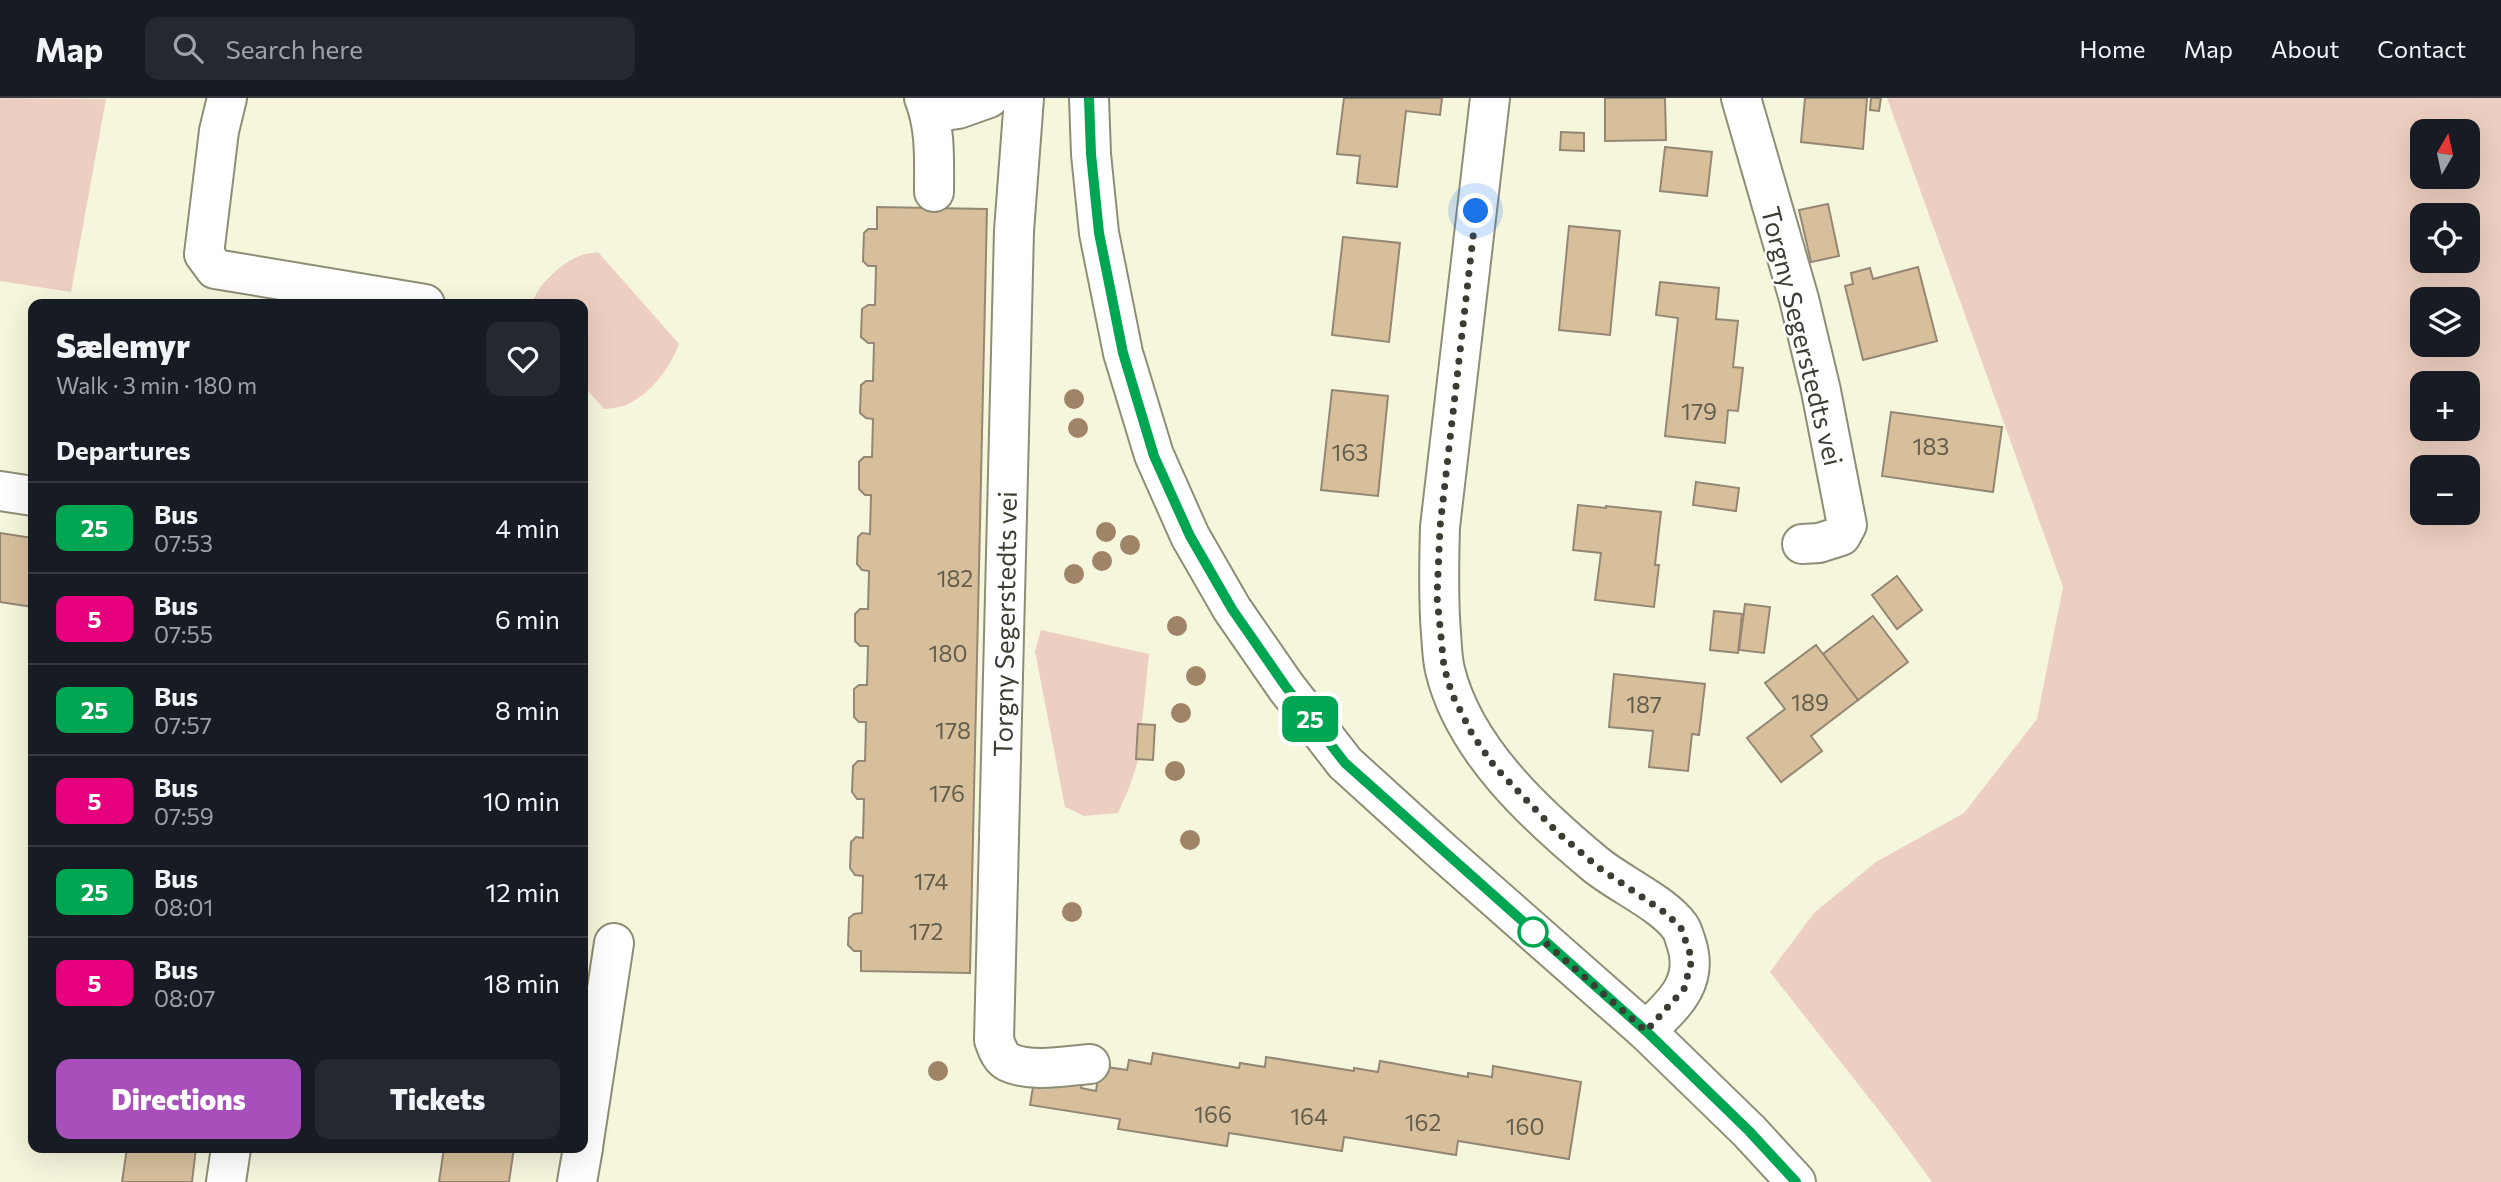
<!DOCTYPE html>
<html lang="en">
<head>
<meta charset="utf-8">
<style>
  :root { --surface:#171b24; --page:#242831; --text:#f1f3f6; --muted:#9ea1a6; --line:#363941; --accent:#a84fbc }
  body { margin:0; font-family:Commissioner,sans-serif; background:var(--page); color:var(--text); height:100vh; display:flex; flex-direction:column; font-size:26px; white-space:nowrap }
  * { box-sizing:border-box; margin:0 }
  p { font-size:23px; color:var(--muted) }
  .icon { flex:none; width:38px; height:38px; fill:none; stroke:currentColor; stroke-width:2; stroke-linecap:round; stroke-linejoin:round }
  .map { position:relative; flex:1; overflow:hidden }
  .drawer { position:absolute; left:28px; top:201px; width:560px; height:854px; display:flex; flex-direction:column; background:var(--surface); border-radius:14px; box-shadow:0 7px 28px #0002 }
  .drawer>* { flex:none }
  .badge { padding:0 14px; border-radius:10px; font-size:24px; line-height:46px }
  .needle { width:46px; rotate:9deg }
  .buttons { position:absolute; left:2410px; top:21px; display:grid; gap:14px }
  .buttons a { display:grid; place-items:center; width:70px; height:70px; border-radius:14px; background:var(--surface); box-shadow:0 7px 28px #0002; font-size:35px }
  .you { position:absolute; width:35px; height:35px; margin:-18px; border:5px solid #fff; border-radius:50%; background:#1a73e8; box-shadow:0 0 0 10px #1a73e833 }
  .map>.badge { position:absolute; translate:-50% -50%; box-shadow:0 0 0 4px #fff }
  h2 { padding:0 28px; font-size:26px; line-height:63px }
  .round { display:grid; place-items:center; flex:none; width:74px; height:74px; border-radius:14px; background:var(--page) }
  .headline { display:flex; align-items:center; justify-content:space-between; height:119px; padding:0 28px }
  h1 { font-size:33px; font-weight:800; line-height:52px }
  .action { display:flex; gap:14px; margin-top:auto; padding:14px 28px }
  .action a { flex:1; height:80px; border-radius:14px; background:var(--accent); color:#fff; font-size:28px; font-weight:800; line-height:80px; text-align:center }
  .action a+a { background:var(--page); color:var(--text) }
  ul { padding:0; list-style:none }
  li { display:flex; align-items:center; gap:21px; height:91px; padding:0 28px; border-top:2px solid var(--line) }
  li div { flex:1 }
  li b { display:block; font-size:26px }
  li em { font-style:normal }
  li .badge { min-width:77px; font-weight:700; text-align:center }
  header { display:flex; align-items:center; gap:42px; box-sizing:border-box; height:98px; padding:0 35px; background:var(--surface); border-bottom:2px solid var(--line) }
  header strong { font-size:33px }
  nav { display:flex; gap:38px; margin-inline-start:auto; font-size:24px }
  .search { width:490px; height:63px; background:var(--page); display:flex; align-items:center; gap:18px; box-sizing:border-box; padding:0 24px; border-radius:14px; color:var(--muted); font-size:26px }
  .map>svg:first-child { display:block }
</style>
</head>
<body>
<header>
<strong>Map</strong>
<div class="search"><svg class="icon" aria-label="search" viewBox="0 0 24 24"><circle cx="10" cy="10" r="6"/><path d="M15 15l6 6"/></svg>Search here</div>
<nav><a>Home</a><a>Map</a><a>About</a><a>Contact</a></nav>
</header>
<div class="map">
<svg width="2501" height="1084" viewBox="0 0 2501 1084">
  <rect width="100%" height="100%" fill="#f6f6dd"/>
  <!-- green -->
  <g fill="#eccfc1" fill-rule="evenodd">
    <path d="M 0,0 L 106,1 L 71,194 L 0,183 Z"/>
    <path d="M 1887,0 L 2501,0 L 2501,1084 L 1932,1084 L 1891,1028 L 1770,874 L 1814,815 L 1876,764 L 1964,715 L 2037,621 L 2063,489 ZM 2422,33 L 2468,33 L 2468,79 L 2422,79 ZM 2422,117 L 2468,117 L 2468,163 L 2422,163 ZM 2422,201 L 2468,201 L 2468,247 L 2422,247 ZM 2422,285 L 2468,285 L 2468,331 L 2422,331 ZM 2422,369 L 2468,369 L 2468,415 L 2422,415 Z"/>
    <path d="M 598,154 L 679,246 C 670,270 651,296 626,307 C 619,310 611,310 604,311 L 583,287 L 583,206 L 532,206 C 537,188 559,167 577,159 C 583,156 591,155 598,154 Z"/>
    <path d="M 1041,532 L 1149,556 L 1138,663 L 1129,690 L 1118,715 L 1084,718 L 1065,709 L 1035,553 Z"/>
  </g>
  <!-- building -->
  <g fill="#d7bf9c" stroke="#948773" stroke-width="2">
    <path d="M 1344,0 L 1442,0 L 1440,17 L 1406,13 L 1397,89 L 1357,85 L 1360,58 L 1337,56 Z"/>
    <path d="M 1605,0 L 1665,0 L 1666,42 L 1605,43 Z"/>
    <path d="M 1805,0 L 1867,0 L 1863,51 L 1801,44 Z"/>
    <path d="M 1871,0 L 1881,0 L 1879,13 L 1870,12 Z"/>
    <path d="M 1561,34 L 1584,35 L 1584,53 L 1560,52 Z"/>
    <path d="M 1665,49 L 1712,54 L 1707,98 L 1660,93 Z"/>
    <path d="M 1828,106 L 1839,158 L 1811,164 L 1799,112 Z"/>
    <path d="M 877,109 L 987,111 L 970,875 L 861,873 L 861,853 L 854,853 L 848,847 L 849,820 L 854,816 L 862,815 L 863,778 L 855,777 L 850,770 L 851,744 L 856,739 L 863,740 L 864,701 L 857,701 L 852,694 L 853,668 L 858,663 L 865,663 L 866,624 L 859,624 L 854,619 L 854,591 L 859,587 L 867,587 L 868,548 L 860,548 L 855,543 L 855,516 L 860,511 L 868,511 L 869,473 L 862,472 L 857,466 L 858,439 L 862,435 L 870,436 L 871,397 L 865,397 L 859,391 L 859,364 L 864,359 L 872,359 L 873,321 L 866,320 L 860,315 L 861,287 L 866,283 L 873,283 L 874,245 L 868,245 L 861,239 L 862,211 L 868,207 L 875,207 L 876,168 L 868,168 L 863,163 L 864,135 L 868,131 L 877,131 Z"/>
    <path d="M 1569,128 L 1620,133 L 1610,237 L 1559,232 Z"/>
    <path d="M 1343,139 L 1400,145 L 1389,244 L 1332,237 Z"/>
    <path d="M 1918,169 L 1937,243 L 1863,262 L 1845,188 L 1853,186 L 1851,175 L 1870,170 L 1873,181 Z"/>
    <path d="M 1660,184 L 1719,190 L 1716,221 L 1738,223 L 1733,269 L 1743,270 L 1738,313 L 1728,312 L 1725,345 L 1665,338 L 1678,220 L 1656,217 Z"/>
    <path d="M 1332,292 L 1388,298 L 1378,398 L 1321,392 Z"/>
    <path d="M 1891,314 L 2002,329 L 1993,394 L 1882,378 Z"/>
    <path d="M 1696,384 L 1739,390 L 1736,413 L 1693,407 Z"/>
    <path d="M 1578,407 L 1606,410 L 1606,408 L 1661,414 L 1655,467 L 1659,467 L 1654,509 L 1595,502 L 1601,455 L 1573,452 Z"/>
    <path d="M 0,435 L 33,440 L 33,509 L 0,504 Z"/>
    <path d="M 1897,478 L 1922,512 L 1897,531 L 1872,497 Z"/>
    <path d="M 1745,506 L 1770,509 L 1764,555 L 1739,552 Z"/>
    <path d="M 1714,513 L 1742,516 L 1738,555 L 1710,552 Z"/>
    <path d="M 1873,518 L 1908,564 L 1858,602 L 1823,556 Z"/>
    <path d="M 1816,547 L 1858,602 L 1811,638 L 1822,653 L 1781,684 L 1747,640 L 1785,611 L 1765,585 Z"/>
    <path d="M 1614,576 L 1705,586 L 1699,637 L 1692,636 L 1688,673 L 1649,669 L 1653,633 L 1609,629 Z"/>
    <path d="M 1138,626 L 1155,627 L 1153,662 L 1136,661 Z"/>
    <path d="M 1153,955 L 1239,970 L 1240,965 L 1265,969 L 1266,959 L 1354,973 L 1354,970 L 1378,974 L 1380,963 L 1468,979 L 1468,975 L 1492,979 L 1493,968 L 1581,984 L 1569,1061 L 1458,1043 L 1456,1057 L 1344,1039 L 1342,1053 L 1229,1035 L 1227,1048 L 1118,1031 L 1120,1021 L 1030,1007 L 1035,977 L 1082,985 L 1081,990 L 1096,993 L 1100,968 L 1127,972 L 1129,962 L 1151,966 Z"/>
    <path d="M 127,1050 L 196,1050 L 192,1084 L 122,1084 Z"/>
    <path d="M 444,1050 L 514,1050 L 509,1084 L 439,1084 Z"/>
  </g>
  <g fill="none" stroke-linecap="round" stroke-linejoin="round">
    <!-- minor casing -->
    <g stroke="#8e8d76" stroke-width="42">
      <g id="minor">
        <path d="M 227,0 L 219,33 L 204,156 L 215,171 L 425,206"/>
        <path d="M 924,0 C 936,30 934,62 934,94"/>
        <path d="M 1024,0 L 1014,133 L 994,942 C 997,950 1000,960 1008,964 C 1031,975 1066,968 1090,966"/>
        <path d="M 1490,0 L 1440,429 C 1439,465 1438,500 1441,535 C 1442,547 1442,560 1445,572 C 1464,651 1535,716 1595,766 C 1619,786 1663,805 1680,829 C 1683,833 1684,839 1686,844 C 1700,885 1673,907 1646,933"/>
        <path d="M 1741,0 L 1799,201 L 1821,293 L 1847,427 L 1841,438 L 1819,445 L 1802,446"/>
        <path d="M 930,15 L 958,11 L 989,0"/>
        <path d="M 0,393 L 33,398"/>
        <path d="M 583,1049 L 614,845"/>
        <path d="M 226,1084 L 231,1050"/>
        <path d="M 577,1084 L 583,1050"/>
      </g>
    </g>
    <!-- major casing -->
    <g stroke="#8e8d76" stroke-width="42">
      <path id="major" d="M 1089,0 L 1091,56 L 1099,135 L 1123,255 L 1154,357 L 1190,438 L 1232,511 L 1286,589 L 1345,665 L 1443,754 L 1646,933 L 1749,1033 L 1796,1084"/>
    </g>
    <!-- minor -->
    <use href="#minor" stroke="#fff" stroke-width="38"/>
    <!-- major -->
    <use href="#major" stroke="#fff" stroke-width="38"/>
  </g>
  <!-- trees -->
  <g fill="#a08467">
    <circle cx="1074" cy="301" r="10"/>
    <circle cx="1078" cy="330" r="10"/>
    <circle cx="1106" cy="434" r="10"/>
    <circle cx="1130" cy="447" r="10"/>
    <circle cx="1102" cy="463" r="10"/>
    <circle cx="1074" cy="476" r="10"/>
    <circle cx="1177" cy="528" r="10"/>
    <circle cx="1196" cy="578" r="10"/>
    <circle cx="1181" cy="615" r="10"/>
    <circle cx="1175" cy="673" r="10"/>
    <circle cx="1190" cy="742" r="10"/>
    <circle cx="1072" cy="814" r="10"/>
    <circle cx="938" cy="973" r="10"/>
  </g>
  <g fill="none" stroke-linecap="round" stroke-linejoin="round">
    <!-- line casing -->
    <g stroke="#fff" stroke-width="16">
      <path id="line" d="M 1089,0 L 1091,56 L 1099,135 L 1123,255 L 1154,358 L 1190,438 L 1232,511 L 1286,589 L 1345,665 L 1646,933 L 1749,1033 L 1796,1084"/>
    </g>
    <!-- line -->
    <use href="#line" stroke="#00a651" stroke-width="10"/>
    <!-- walk -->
    <path stroke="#3c3c32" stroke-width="7" stroke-dasharray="0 12.6" d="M 1476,113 L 1440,429 L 1437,499 L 1444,569 L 1452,596 L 1472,636 L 1495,669 L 1557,734 L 1598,769 L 1667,816 L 1681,830 L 1692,861 L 1684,891 L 1646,933 L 1524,826 L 1533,834"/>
  </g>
  <!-- markers -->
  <circle fill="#fff" stroke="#00a651" stroke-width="3.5" cx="1533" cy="834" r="14"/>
  <g text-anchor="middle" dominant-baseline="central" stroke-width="5" stroke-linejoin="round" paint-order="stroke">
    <!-- number labels -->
    <g font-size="23" fill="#635d4c">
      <text x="1699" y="313">179</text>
      <text x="1931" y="348">183</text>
      <text x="1350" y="354">163</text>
      <text x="955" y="480">182</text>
      <text x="948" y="555">180</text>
      <text x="1810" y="604">189</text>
      <text x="1644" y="606">187</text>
      <text x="953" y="632">178</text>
      <text x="947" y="695">176</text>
      <text x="931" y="783">174</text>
      <text x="926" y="833">172</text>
      <text x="1213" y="1016">166</text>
      <text x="1309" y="1018">164</text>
      <text x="1423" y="1024">162</text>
      <text x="1525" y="1028">160</text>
    </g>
    <!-- street labels -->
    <g font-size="26" fill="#3c3c32" stroke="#fff">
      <text transform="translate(1803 238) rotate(76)">Torgny Segerstedts vei</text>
      <text transform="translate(1004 526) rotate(-89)">Torgny Segerstedts vei</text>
    </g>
  </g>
</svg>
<div class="buttons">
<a><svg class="needle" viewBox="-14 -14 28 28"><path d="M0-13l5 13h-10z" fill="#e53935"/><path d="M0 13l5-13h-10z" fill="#9ea1a6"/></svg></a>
<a><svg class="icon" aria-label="locate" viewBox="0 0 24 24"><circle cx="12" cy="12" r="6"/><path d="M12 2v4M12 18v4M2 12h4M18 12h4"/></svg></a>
<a><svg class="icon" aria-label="layers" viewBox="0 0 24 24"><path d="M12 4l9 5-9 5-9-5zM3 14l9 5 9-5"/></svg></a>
<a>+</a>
<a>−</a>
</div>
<div class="you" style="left:1476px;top:113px"></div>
<b class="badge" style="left:1310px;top:621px;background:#00a651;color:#fff">25</b>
<section class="drawer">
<div class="headline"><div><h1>Sælemyr</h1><p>Walk · 3 min · 180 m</p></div><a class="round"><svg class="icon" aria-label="heart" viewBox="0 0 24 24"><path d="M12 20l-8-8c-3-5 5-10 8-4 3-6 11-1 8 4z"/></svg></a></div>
<h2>Departures</h2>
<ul>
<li><span class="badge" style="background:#00a651;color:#fff">25</span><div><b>Bus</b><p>07:53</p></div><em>4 min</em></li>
<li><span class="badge" style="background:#e6007e;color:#fff">5</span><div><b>Bus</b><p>07:55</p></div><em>6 min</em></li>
<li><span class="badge" style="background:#00a651;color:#fff">25</span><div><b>Bus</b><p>07:57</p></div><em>8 min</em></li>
<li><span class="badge" style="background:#e6007e;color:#fff">5</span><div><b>Bus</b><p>07:59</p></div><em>10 min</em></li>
<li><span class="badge" style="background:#00a651;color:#fff">25</span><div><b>Bus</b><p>08:01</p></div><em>12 min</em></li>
<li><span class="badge" style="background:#e6007e;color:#fff">5</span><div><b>Bus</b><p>08:07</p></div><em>18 min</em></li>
</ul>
<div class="action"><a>Directions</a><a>Tickets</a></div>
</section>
</div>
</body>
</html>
